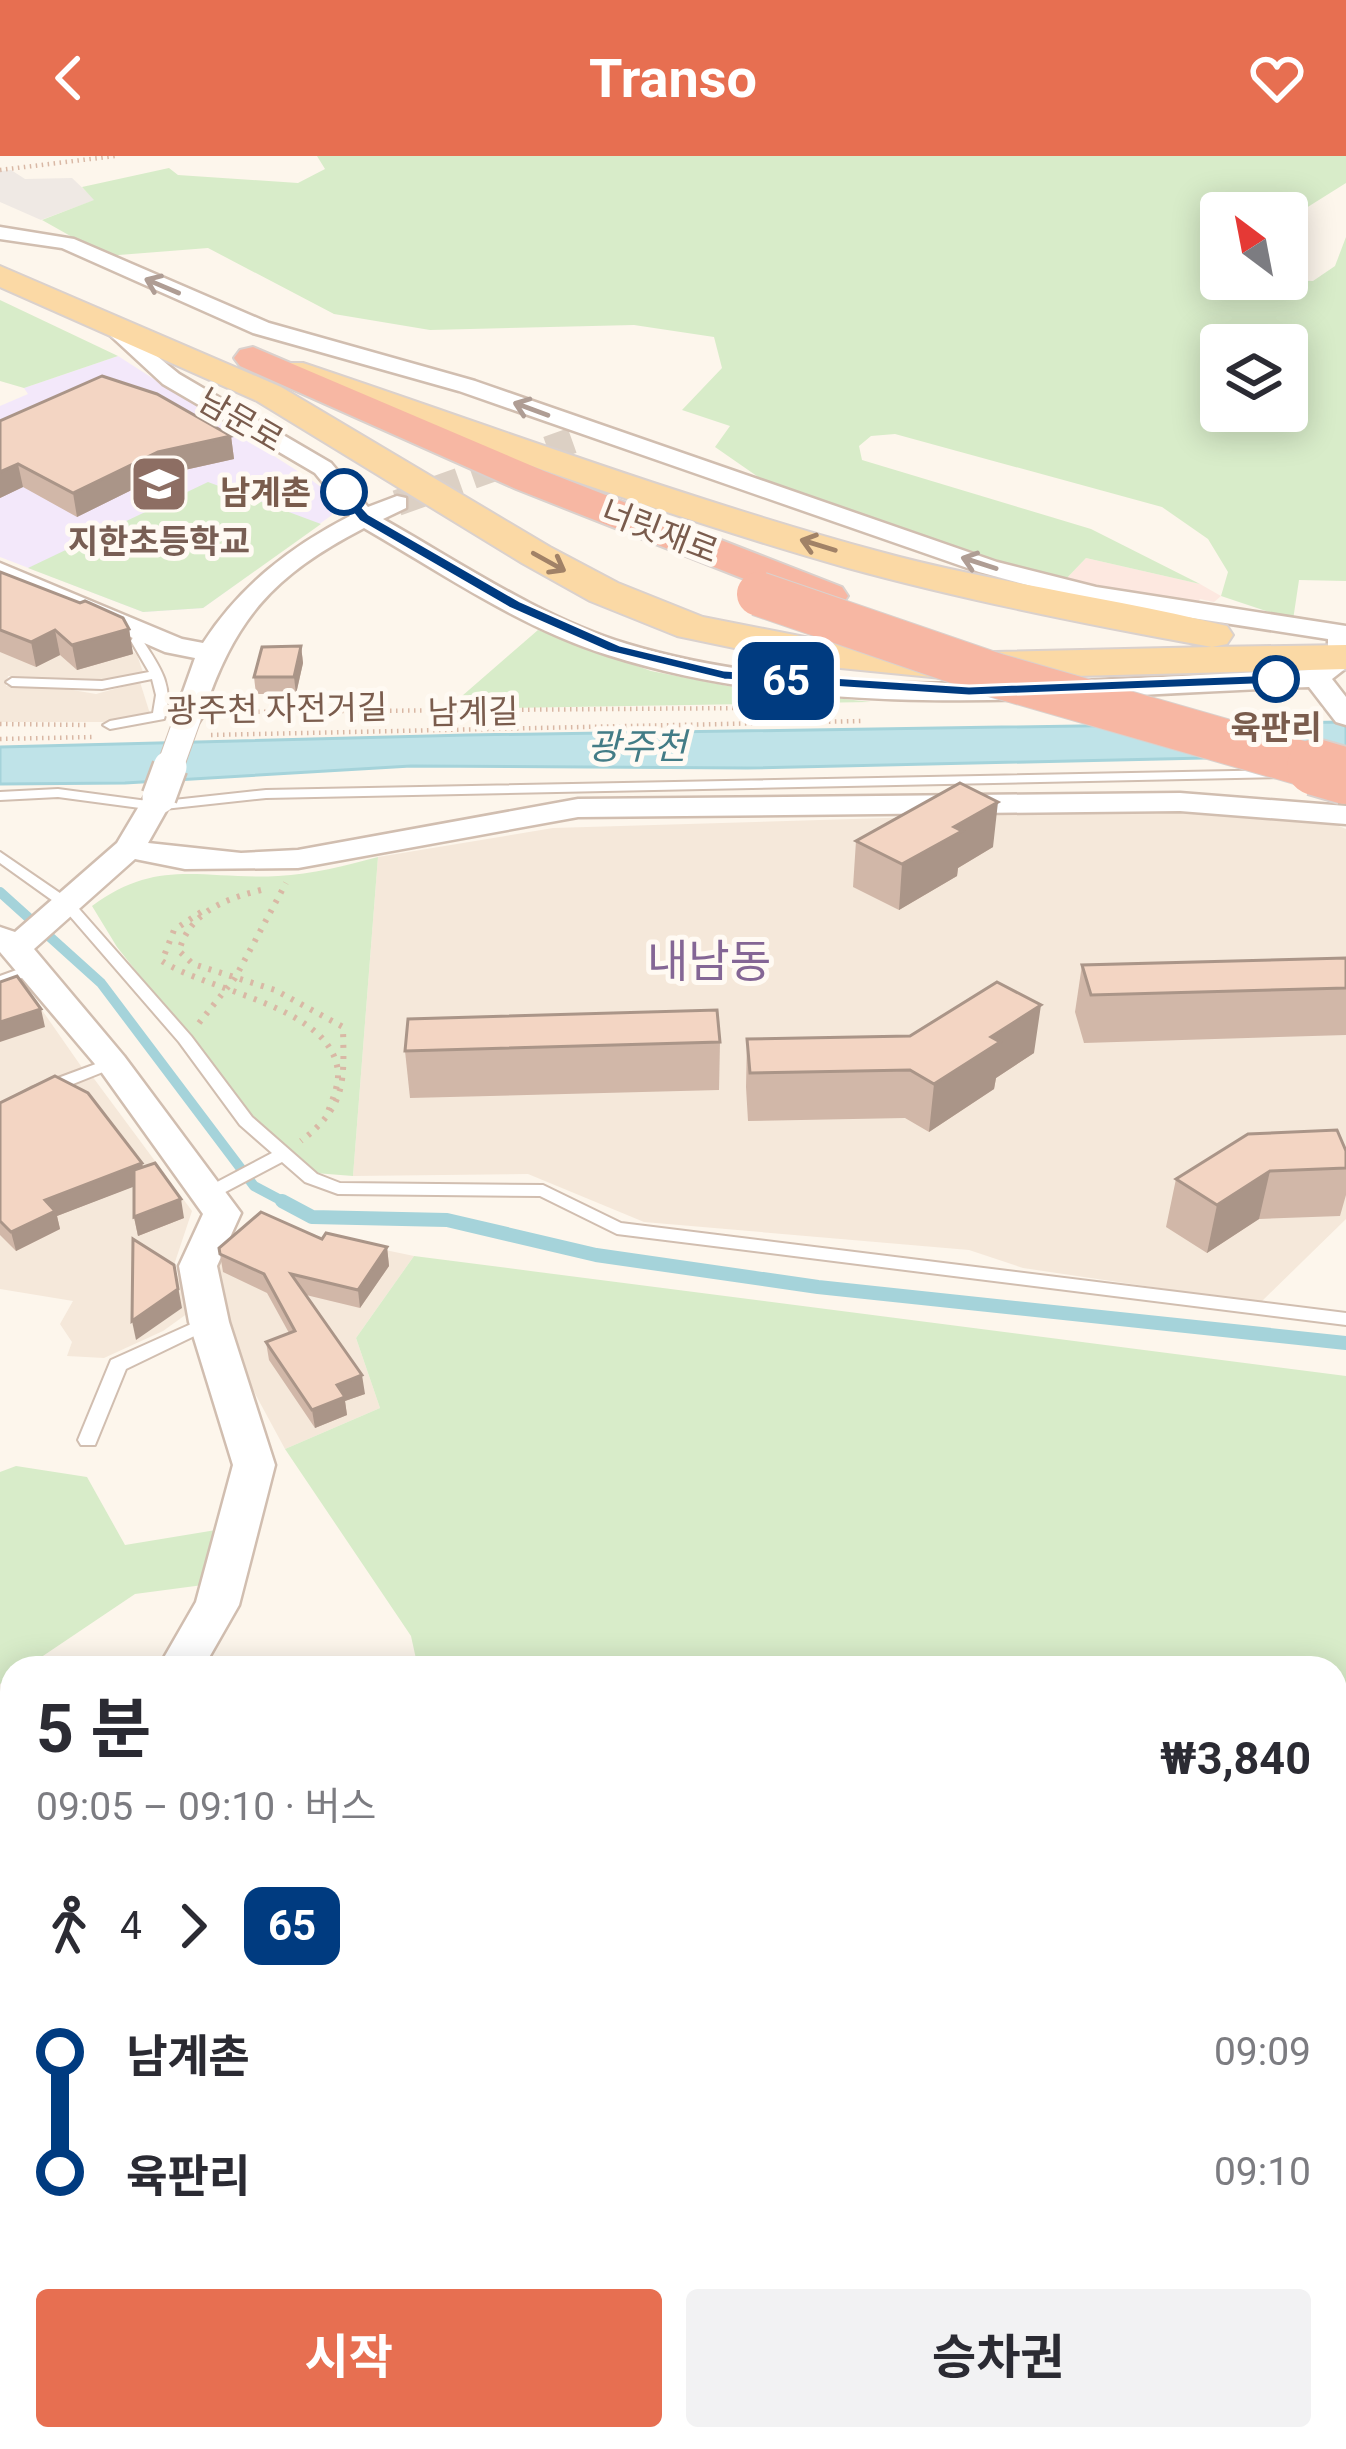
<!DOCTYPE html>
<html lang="ko">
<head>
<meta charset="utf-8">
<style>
  :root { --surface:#fff; --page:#f2f2f3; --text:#2b2b33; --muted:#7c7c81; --accent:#e76f51 }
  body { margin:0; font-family:Roboto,"Noto Sans KR",sans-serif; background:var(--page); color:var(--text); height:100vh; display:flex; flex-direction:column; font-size:45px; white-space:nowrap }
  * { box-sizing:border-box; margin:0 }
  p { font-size:39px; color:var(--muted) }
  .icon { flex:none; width:66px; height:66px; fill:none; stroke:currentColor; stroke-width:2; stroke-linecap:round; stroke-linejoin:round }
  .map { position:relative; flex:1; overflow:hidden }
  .drawer { position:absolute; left:0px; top:1500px; width:1347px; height:795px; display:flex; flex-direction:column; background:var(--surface); border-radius:36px 36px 0 0; box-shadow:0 6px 30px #0003 }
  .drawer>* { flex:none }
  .badge { padding:0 24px; border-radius:18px; font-size:42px; line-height:78px }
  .needle { width:78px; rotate:328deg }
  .controls { position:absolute; left:1200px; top:36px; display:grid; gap:24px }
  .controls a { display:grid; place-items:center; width:108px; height:108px; border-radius:12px; background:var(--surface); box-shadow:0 6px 30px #0003; font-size:60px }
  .map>.badge { position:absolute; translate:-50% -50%; box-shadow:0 0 0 6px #fff }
  .legs { display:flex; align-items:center; gap:18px; height:132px; padding:0 36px; font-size:39px }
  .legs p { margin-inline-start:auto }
  .head { display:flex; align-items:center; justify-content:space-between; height:204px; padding:0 36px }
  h1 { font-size:66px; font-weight:700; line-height:90px }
  .cta { display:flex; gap:24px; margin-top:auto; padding:24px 36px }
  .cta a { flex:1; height:138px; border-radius:12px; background:var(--accent); color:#fff; font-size:48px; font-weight:700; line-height:138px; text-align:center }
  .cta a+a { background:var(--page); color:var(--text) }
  ul { padding:0 36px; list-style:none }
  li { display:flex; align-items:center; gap:42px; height:120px; font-size:45px }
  li i { display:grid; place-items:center; width:18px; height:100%; margin:0 15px; background:currentColor }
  li i::after { content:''; width:30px; height:30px; margin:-15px; border:9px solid; border-radius:50%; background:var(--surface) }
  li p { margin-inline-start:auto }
  li:first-child i { background:linear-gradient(#0000 50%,currentColor 0) }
  li:last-child i { background:linear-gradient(currentColor 50%,#0000 0) }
  header { display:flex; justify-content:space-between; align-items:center; height:156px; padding:0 36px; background:var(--accent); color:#fff; font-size:54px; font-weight:700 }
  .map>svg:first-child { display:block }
</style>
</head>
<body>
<header><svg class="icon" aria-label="back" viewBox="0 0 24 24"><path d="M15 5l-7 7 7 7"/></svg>Transo<svg class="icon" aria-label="heart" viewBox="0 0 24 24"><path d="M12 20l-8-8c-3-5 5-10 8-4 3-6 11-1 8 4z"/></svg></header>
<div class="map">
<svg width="1346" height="2293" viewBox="0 0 1346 2293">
  <rect width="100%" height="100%" fill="#fdf6ec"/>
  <!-- residential -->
  <g fill="#f5e8da">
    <path d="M 0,434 L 113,477 L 137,499 L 143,516 L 136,522 L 96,529 L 8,520 L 6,530 L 55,531 L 96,538 L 140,526 L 151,561 L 115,566 L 0,566 Z"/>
    <path d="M 1156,654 L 1332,667 L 1346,673 L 1346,1063 L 1260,1147 L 1023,1112 L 969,1094 L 644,1066 L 528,1018 L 353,1020 L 378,701 L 553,672 Z"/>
    <path d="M 28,834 L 83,913 L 30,932 L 0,949 L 0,843 Z"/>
    <path d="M 92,920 L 192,1055 L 173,1112 L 195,1152 L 163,1175 L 104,1202 L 67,1200 L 72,1186 L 60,1168 L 73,1145 L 0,1133 L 0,963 L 42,938 Z"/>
    <path d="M 279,1072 L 414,1100 L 356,1182 L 380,1252 L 285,1293 L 239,1208 L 213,1122 L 225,1087 Z"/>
  </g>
  <!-- commercial -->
  <path fill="#fde8e0" d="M 1086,402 L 1200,428 L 1221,440 L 1214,446 L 1200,443 L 1194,452 L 1063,426 Z"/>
  <!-- industrial -->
  <path fill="#efe9e4" d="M 11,14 L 25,23 L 72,22 L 95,44 L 41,64 L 0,46 L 0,15 Z"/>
  <!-- education -->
  <path fill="#f3e8fa" d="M 118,200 L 310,323 L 325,334 L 332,359 L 203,452 L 143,456 L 0,401 L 0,250 L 28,238 L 24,232 Z"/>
  <!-- green -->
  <g fill="#d8ecc9" fill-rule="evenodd">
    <path d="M 317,0 L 1346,0 L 1346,27 L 1287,64 L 1287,57 L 1221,57 L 1221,123 L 1313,125 L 1335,110 L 1346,81 L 1346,425 L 1299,424 L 1293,464 L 1221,440 L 1228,416 L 1208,383 L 1162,351 L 895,278 L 871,280 L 859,290 L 862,304 L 1091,373 L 1200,428 L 1086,402 L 1063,426 L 784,339 L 715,291 L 730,270 L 682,254 L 722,212 L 714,181 L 634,169 L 430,174 L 334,158 L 208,92 L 106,100 L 42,64 L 94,44 L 82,31 L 169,12 L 178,19 L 298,27 L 325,13 ZM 1221,189 L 1287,189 L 1287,255 L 1221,255 Z"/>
    <path d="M 0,144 L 118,200 L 24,232 L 0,225 Z"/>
    <path d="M 208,326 L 321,368 L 203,452 L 143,456 L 28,412 Z"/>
    <path d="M 538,474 L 651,515 L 728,530 L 871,546 L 501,552 L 500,539 L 462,540 Z"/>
    <path d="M 378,701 L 353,1020 L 315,1017 L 251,960 L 117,791 L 92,750 C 158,701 202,724 278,720 C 313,718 344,710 378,701 Z"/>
    <path d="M 414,1100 L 1346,1220 L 1346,2293 L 0,2293 L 0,1714 L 12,1719 L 12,2283 L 1335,2283 L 1335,1512 L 418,1512 L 411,1480 L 285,1293 L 380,1252 L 356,1182 Z"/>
    <path d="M 16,1310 L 87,1321 L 125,1389 L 216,1374 L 203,1429 L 135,1438 L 25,1512 L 12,1512 L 12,1520 L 0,1528 L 0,1316 Z"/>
  </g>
  <!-- water -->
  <path fill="#bfe3e8" stroke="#a5d3da" stroke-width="3" d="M 1346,566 L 1346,599 L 747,612 L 411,610 L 125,627 L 0,628 L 0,591 L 467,579 Z"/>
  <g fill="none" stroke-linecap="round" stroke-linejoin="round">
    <!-- stream-far1 -->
    <path stroke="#a5d3da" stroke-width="10" d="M 0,736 L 101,827 L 254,1030 L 288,1048"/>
    <!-- stream -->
    <path stroke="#a5d3da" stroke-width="14" d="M 282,1045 L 312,1061 L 447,1064 L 596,1099 L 818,1131 L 1346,1187"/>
    <!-- street-tunnel -->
    <path stroke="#dcd0c4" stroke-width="26" stroke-dasharray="26 14" stroke-linecap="butt" d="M 397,347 L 579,282"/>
    <!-- lane casing -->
    <g stroke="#d1beb0" stroke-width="4">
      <g id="lane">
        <path d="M 143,469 L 149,473 L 143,485 C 160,511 175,531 164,563 L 110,573 L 103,569 L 110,565 L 153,557 L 156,539 L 152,523 L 102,533 L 12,530 L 6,526 L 12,522 L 102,525 L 149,516 L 131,485 L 139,470 Z"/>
        <path d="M 1283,614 L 1288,615 L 1288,621 L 266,642 L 155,654 L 58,641 L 0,644 L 0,636 L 58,633 L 155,646 L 266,634 Z"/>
        <path d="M 0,696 L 73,746 L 191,880 L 252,961 L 317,1018 L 340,1027 L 543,1029 L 621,1067 L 1346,1157 L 1346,1169 L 617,1078 L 540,1040 L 338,1038 L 305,1026 L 282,1006 L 214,1042 L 202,1042 L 199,1038 L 202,1034 L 272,997 L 240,969 L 179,886 L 63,752 L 0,707 Z"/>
        <path d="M 33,808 L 38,810 L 38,816 L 0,830 L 0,820 Z"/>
        <path d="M 112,902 L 118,904 L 120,907 L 118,910 L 43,940 L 0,961 L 0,949 L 31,932 Z"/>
        <path d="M 209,1160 L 218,1166 L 215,1170 L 126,1213 L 95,1289 L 81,1289 L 78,1284 L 111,1204 Z"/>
      </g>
    </g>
    <!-- street casing -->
    <g stroke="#d1beb0" stroke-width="5">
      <g id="street">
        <path d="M 0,71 L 74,83 L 269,167 L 475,225 L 997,406 L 1096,431 L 1346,470 L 1346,512 L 1332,523 L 1346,541 L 1346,569 L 1336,566 L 1309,531 C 1083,539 826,569 608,499 C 521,472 442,417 364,372 C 272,420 234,463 202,561 L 198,567 L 178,567 L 174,561 L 195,502 L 165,496 L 0,424 L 0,407 L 182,483 L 203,487 C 240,430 290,391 350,360 L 315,317 L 163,228 L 111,180 L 108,175 L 119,169 L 179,218 L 331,307 L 368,351 L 397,340 L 406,342 L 406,352 L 383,363 C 461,407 541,462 627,488 C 836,551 1093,522 1310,514 L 1328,499 L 1328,483 L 1095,447 L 979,416 L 459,235 L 253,177 L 62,92 L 0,83 Z"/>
        <path d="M 159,632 L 174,641 L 148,687 L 241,697 L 298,694 L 578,643 L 1180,637 L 1346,650 L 1346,668 L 1180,655 L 578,661 L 298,712 L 185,713 L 135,703 L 34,793 L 124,900 L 241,1057 L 217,1110 L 229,1166 L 275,1309 L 239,1449 L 203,1512 L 158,1512 L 196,1446 L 233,1309 L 189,1166 L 179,1110 L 203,1058 L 100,914 L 0,796 L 0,771 L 15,776 L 117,687 L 148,635 Z"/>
      </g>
    </g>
    <!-- primary casing -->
    <g stroke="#dad1cd" stroke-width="4">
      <path id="primary" d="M 0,110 L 281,231 L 550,391 L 618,427 L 703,461 L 820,484 L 952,497 L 1212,491 C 1089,469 968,445 848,412 C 655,357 468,287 279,221 L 274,214 L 279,207 L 303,207 C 494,271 683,342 877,395 C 993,427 1111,441 1227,470 L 1233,479 L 1227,488 L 1212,491 L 1346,489 L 1346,513 L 952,523 L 820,510 L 677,480 L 590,445 L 522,407 L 257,245 L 0,131 Z"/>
    </g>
    <!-- highway casing -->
    <g stroke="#dad1cd" stroke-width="4">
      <path id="highway" d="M 253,191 L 544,315 L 842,431 L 848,440 L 842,449 L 826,453 L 810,449 L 516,333 L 240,210 L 234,202 L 240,194 Z"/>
    </g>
    <!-- path-far1 -->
    <g stroke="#d9b8a5" stroke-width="4.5" stroke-dasharray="1.5 4.5" stroke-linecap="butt">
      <path d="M 0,14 L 115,0"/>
      <path d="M 222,556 L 747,552"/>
      <path d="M 0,568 L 88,569"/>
      <path d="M 211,579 L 862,565"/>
      <path d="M 0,583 L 94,581"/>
    </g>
    <!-- path -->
    <g stroke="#d9b8a5" stroke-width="6" stroke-dasharray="3 8" stroke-linecap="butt">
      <path d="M 261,734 C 225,743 190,756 179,795 L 193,808 L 275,834 L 343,871 C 344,926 347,949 301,985"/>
      <path d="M 201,756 L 174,774 L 162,805 C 209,836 332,850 338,916 C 339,930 331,947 326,961"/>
      <path d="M 199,867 L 235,822 L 286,727"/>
    </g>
    <!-- lane -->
    <use href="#lane" fill="#fff" fill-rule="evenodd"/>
    <!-- street -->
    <use href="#street" fill="#fff" fill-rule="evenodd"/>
    <!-- primary -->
    <use href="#primary" fill="#fbd9a5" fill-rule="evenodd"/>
    <!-- highway -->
    <use href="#highway" fill="#f7b7a3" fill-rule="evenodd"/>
    <!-- street-bridge-far1 casing -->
    <g stroke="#d1beb0" stroke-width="28" stroke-linecap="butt">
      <path id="street-bridge-far1" d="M 169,614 L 188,561"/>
    </g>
    <!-- street-bridge casing -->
    <g stroke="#d1beb0" stroke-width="38" stroke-linecap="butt">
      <path id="street-bridge" d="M 159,641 L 170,611"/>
    </g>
    <!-- highway-bridge-far1 casing -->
    <g stroke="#dad1cd" stroke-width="46" stroke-linecap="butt">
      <path id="highway-bridge-far1" d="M 759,438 L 998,520 L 1325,614"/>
    </g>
    <!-- highway-bridge casing -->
    <g stroke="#dad1cd" stroke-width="60" stroke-linecap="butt">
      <path id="highway-bridge" d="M 1315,611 L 1346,620"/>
    </g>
    <!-- street-bridge-far1 -->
    <use href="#street-bridge-far1" stroke="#fff" stroke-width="26"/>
    <!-- street-bridge -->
    <use href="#street-bridge" stroke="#fff" stroke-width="33"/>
    <!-- highway-bridge-far1 -->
    <use href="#highway-bridge-far1" stroke="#f7b7a3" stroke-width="44"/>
    <!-- highway-bridge -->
    <use href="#highway-bridge" stroke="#f7b7a3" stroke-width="56"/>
  </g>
  <!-- wall -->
  <g fill="#d1b7a8">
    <path d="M 0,265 L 231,280 L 234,303 L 162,319 L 77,361 L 23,331 L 0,342 Z"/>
    <path d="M 0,416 L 129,473 L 133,498 L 77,514 L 60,499 L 36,511 L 0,496 Z"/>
    <path d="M 301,490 L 303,507 L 296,538 L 256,538 L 254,521 Z"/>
    <path d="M 856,685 L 993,691 L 958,712 L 957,720 L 899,754 L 853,731 Z"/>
    <path d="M 1346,802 L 1346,879 L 1084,887 L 1075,856 L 1082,809 Z"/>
    <path d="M 747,883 L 1034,897 L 996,922 L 994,933 L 929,976 L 905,962 L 748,965 L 746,931 Z"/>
    <path d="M 720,886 L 719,934 L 410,942 L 405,895 Z"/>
    <path d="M 0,947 L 142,1007 L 143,1011 L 184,1062 L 138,1080 L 134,1061 L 134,1030 L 57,1060 L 60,1073 L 16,1095 L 0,1079 Z"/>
    <path d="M 1346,995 L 1346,1039 L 1340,1060 L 1259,1063 L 1207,1097 L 1166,1071 L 1176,1023 Z"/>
    <path d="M 322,1083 L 387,1091 L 389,1110 L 360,1152 L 306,1139 L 365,1238 L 345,1245 L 347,1259 L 315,1272 L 269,1204 L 266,1186 L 289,1177 L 267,1137 L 223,1116 L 219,1092 Z"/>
  </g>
  <!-- shaded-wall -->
  <g fill="#aa9588">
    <path d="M 231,280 L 234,303 L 162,319 L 77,361 L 73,337 L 158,296 Z"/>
    <path d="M 18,308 L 23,331 L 0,342 L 0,316 Z"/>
    <path d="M 129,473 L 133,498 L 77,514 L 72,489 Z"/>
    <path d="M 55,474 L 60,499 L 36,511 L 31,486 Z"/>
    <path d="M 301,490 L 303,507 L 296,538 L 294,521 Z"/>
    <path d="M 998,646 L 993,691 L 958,712 L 957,720 L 899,754 L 902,708 L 954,671 Z"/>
    <path d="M 1041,849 L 1034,897 L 996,922 L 994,933 L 929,976 L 934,928 L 991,881 Z"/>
    <path d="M 41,853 L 45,871 L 0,886 L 0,866 Z"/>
    <path d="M 142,1007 L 146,1026 L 57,1060 L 60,1073 L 16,1095 L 11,1076 L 45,1044 Z"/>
    <path d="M 1270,1015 L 1259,1063 L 1207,1097 L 1217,1049 Z"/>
    <path d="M 181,1043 L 184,1062 L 138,1080 L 134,1061 Z"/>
    <path d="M 387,1091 L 389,1110 L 360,1152 L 358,1134 Z"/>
    <path d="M 174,1109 L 182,1152 L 136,1184 L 132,1165 Z"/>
    <path d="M 362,1219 L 365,1238 L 345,1245 L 347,1259 L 315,1272 L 312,1254 L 337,1229 Z"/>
  </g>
  <!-- building -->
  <g fill="#f3d5c3" stroke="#aa9588" stroke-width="3">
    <path d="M 102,220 L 157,238 L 231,280 L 158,296 L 73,337 L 18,308 L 0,316 L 0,265 Z"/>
    <path d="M 0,416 L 80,447 L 85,445 L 123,462 L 129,473 L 72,489 L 55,474 L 31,486 L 0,474 Z"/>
    <path d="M 301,490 L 294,521 L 254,521 L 262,491 Z"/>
    <path d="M 960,627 L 998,646 L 954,671 L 962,675 L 902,708 L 856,685 Z"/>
    <path d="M 1346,802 L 1346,832 L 1091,839 L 1082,809 Z"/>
    <path d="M 17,820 L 41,853 L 0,866 L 0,826 Z"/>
    <path d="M 997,826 L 1041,849 L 991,881 L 1000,886 L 934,928 L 910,914 L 750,917 L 747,883 L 910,880 Z"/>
    <path d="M 717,854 L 720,886 L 405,895 L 408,863 Z"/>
    <path d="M 55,920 L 88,937 L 142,1007 L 45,1044 L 55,1055 L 11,1076 L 0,1065 L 0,947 Z"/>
    <path d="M 1337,974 L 1346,995 L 1346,1012 L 1270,1015 L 1217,1049 L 1176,1023 L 1248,978 Z"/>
    <path d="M 155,1007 L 181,1043 L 134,1061 L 134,1014 Z"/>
    <path d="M 261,1056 L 322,1083 L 326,1077 L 387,1091 L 358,1134 L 291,1118 L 362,1219 L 337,1229 L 345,1241 L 312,1254 L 266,1186 L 295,1175 L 264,1118 L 220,1098 L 219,1092 Z"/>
    <path d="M 133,1083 L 174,1109 L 178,1133 L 132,1165 Z"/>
  </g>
  <!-- one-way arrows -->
  <defs><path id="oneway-shaft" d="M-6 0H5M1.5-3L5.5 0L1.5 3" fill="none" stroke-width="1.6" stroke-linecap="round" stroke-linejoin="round" transform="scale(3)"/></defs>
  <g stroke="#af9d94">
    <use href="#oneway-shaft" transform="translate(162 130) rotate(-157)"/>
    <use href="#oneway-shaft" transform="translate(531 253) rotate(-160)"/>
    <use href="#oneway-shaft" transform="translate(979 407) rotate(-162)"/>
  </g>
  <g stroke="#a18267">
    <use href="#oneway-shaft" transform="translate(818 389) rotate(-163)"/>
    <use href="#oneway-shaft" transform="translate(549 406) rotate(29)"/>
  </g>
  <!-- line-1 -->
  <path fill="#003b80" stroke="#fff" stroke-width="3" d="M 344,331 L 369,358 L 520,445 L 620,489 L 724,514 L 969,530 L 1276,518 L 1284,523 L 1276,528 L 969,540 L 724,524 L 609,496 L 509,452 L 359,365 L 336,336 Z"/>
  <!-- icons -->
  <defs>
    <g id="school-square" transform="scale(3)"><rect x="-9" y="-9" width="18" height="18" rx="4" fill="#8d6e63" stroke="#fffaf3"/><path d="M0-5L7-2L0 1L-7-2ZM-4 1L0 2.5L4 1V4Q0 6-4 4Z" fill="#fff"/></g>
  </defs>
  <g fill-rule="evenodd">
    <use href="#school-square" x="159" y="328"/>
  </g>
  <!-- markers -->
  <g fill="#fff" stroke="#003b80" stroke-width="6">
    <circle cx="344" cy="336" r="21"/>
    <circle cx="1276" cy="523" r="21"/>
  </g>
  <g text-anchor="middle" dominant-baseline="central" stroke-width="10" stroke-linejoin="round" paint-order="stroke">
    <!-- far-street labels -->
    <g font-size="33" fill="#7a5c4d" stroke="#fffaf3">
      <text transform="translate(241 264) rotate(30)">남문로</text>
      <text transform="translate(660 375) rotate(21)">너릿재로</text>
      <text transform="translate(277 553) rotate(-1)">광주천 자전거길</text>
      <text transform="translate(473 556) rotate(-1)">남계길</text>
    </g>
    <!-- far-stop labels -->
    <g font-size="33" font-weight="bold" fill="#7a5c4d" stroke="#fffaf3" text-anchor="end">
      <text x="311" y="336">남계촌</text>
      <text x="1276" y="571" text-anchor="middle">육판리</text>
    </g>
    <!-- far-education labels -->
    <g font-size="33" font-weight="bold" fill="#785e54" stroke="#fffaf3">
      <text x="159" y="385">지한초등학교</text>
    </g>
    <!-- far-water labels -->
    <g font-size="36" font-style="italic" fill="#437c86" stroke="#fffaf3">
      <text x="637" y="591">광주천</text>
    </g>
    <!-- quarter labels -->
    <g font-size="45" fill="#846695" stroke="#fffaf3">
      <text x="709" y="805">내남동</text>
    </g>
  </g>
</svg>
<div class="controls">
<a><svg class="needle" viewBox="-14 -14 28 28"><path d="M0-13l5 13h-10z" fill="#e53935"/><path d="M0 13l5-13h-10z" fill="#7c7c81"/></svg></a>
<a><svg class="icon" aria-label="layers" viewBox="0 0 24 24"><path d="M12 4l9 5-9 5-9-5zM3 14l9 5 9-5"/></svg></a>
</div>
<b class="badge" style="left:786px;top:525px;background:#003b80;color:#fff">65</b>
<section class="drawer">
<div class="head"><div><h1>5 분</h1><p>09:05 – 09:10 · 버스</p></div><b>₩3,840</b></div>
<div class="legs"><svg class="icon" aria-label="walk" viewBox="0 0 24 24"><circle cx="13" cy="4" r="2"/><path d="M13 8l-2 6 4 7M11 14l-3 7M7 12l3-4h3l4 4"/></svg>4<svg class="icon" aria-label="forward" viewBox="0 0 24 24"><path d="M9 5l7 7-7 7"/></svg><b class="badge" style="background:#003b80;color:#fff">65</b></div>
<ul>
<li><i style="color:#003b80"></i><b>남계촌</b><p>09:09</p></li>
<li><i style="color:#003b80"></i><b>육판리</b><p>09:10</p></li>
</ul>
<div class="cta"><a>시작</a><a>승차권</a></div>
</section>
</div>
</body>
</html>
